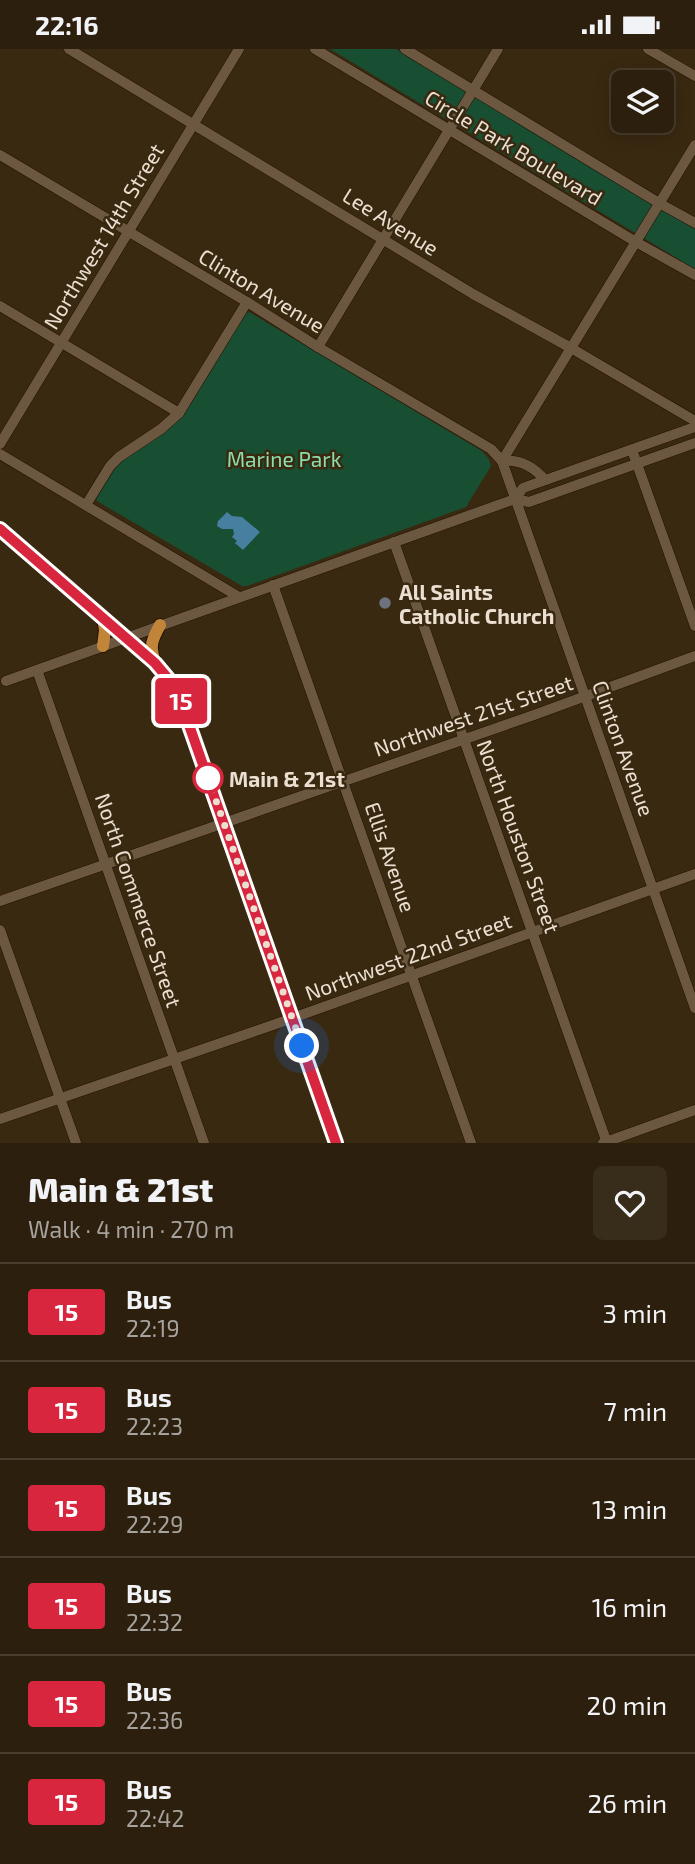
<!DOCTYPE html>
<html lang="en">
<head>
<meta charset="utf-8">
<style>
  :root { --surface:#2c1f0d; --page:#382c1b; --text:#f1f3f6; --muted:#a6a29d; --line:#483d2e }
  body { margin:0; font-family:"Exo 2",sans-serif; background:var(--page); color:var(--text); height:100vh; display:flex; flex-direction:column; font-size:26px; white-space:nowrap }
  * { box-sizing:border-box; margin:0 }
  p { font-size:23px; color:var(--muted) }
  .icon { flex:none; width:38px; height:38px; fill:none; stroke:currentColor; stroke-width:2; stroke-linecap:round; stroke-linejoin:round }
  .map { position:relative; height:1094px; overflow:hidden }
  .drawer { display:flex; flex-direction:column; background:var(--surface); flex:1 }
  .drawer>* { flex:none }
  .badge { padding:0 14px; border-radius:5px; font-size:24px; line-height:46px }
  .controls { position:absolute; left:611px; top:21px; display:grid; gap:14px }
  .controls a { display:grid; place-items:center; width:63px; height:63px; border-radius:10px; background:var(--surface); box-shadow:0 4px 18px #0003,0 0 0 2px var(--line); font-size:35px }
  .you { position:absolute; width:35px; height:35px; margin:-18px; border:5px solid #fff; border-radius:50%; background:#1a73e8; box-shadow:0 0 0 10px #1a73e833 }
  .map>.badge { position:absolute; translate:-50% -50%; box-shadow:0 0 0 4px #fff }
  .round { display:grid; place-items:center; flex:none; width:74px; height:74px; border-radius:10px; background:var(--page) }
  .head { display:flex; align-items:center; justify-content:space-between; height:119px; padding:0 28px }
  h1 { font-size:33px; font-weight:800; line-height:52px }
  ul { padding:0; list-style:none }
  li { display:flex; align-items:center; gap:21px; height:98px; padding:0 28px; border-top:2px solid var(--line) }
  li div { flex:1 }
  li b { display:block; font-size:26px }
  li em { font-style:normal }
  li .badge { min-width:77px; font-weight:700; text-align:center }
  .status { display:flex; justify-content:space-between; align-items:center; height:49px; padding:0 35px; background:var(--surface); direction:ltr }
  .status svg { height:19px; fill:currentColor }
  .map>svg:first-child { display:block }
</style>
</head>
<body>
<div class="status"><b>22:16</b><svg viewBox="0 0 49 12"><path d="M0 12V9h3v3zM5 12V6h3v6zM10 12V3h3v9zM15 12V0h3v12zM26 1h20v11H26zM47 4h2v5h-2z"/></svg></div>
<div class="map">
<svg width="695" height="1094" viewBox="0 0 695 1094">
  <rect width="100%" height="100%" fill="#3a2911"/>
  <!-- green -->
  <g fill="#184e32">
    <path d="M 330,0 L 396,0 L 695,180 L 695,220 Z"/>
    <path d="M 249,263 L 482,402 L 489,410 L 491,417 L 466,458 L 247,537 L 242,537 L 97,452 L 96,448 C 104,435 111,422 122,412 C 144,392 168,385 188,360 L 245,265 Z"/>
  </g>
  <!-- water -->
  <path fill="#477fa1" d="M 227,463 L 232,467 L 242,468 L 260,483 L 243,501 L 235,494 L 237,492 L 232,488 L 234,485 L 233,480 L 222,480 L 217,477 L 218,472 Z"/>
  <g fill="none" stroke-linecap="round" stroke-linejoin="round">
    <!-- minor casing -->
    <g stroke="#211100" stroke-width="11">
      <g id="minor">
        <path d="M 69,0 L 473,245 L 571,299 L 695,372"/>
        <path d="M 315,0 L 636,193 L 695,226"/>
        <path d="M 405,0 L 659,154 L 695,174"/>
        <path d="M 648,0 L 695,27"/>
        <path d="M 0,106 L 247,253 L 318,298 L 491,400 L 502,412 L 695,959"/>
        <path d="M 0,257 L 179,364"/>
        <path d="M 318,298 L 498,0"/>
        <path d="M 0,395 L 239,0"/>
        <path d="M 632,401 L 695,577"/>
        <path d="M 0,405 L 239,548"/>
        <path d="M 502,412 L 695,96"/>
        <path d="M 502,412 C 519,410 534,418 545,431"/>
        <path d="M 515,450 L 523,439 L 695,378"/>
        <path d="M 86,456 L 110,417 L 119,408 L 161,380 L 179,364 L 247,253"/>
        <path d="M 394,493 L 607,1094"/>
        <path d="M 273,536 L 471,1094"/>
        <path d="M 37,621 L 204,1094"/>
        <path d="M 6,632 L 515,450 L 529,453 L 695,394"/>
        <path d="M 0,852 L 534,666 L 695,607"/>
        <path d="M 0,881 L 76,1094"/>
        <path d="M 0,1070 L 273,976 L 695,825"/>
        <path d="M 603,1094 L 695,1061"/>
      </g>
    </g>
    <!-- major casing -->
    <g stroke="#211100" stroke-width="14">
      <g id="major">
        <path d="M 0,480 L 155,614 L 176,639 L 336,1094"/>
        <path d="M 103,569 L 105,581 L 103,597"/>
        <path d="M 155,613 C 149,597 152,591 160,576"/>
      </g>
    </g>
    <!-- minor -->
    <use href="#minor" stroke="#6c5840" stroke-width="10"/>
    <!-- major -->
    <use href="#major" stroke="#c08538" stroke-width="12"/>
  </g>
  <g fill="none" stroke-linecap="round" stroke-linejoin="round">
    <!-- line casing -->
    <g stroke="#fff" stroke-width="16">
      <path id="line" d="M 0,480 L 155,614 L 176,639 L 336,1094"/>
    </g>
    <!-- line -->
    <use href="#line" stroke="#d7263d" stroke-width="10"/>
    <!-- walk -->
    <path stroke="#eadfd1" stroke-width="7" stroke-dasharray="0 12.6" d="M 208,729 L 206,723 L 302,997"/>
  </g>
  <!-- markers -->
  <circle fill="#6b7280" stroke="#3a2911" stroke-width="2.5" cx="385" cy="554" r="7"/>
  <circle fill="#fff" stroke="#d7263d" stroke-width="3.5" cx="208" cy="729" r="14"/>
  <g text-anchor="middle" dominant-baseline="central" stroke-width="5" stroke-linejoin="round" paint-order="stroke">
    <!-- street labels -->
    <g font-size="21" fill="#eadfd1" stroke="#3a2911">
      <text transform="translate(514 98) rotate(31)">Circle Park Boulevard</text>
      <text transform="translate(391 172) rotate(32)">Lee Avenue</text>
      <text transform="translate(103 187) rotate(-59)">Northwest 14th Street</text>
      <text transform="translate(262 241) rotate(31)">Clinton Avenue</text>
      <text transform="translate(473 666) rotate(-19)">Northwest 21st Street</text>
      <text transform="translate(624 699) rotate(70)">Clinton Avenue</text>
      <text transform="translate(519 787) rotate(70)">North Houston Street</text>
      <text transform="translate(391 808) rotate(71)">Ellis Avenue</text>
      <text transform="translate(139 851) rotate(71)">North Commerce Street</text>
      <text transform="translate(408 907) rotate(-20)">Northwest 22nd Street</text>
    </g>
    <!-- park labels -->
    <g font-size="21" fill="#89deab" stroke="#3a2911">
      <text x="284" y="409">Marine Park</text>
    </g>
    <!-- poi labels -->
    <g font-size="21" font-weight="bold" fill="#eadfd1" stroke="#3a2911" text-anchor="start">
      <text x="399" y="542">All Saints<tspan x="399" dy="24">Catholic Church</tspan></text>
    </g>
    <!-- stop labels -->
    <g font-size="21" font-weight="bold" fill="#eadfd1" stroke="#3a2911" text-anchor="start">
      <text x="229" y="729">Main &amp; 21st</text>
    </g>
  </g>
</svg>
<div class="controls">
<a><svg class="icon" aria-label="layers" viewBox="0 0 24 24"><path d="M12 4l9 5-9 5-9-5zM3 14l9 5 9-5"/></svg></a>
</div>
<div class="you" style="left:302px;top:997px"></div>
<b class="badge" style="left:181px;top:652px;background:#d7263d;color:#fff">15</b>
</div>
<section class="drawer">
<div class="head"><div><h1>Main &amp; 21st</h1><p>Walk · 4 min · 270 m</p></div><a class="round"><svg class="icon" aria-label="heart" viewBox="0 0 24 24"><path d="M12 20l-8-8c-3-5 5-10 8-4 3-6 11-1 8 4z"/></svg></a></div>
<ul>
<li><span class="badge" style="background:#d7263d;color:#fff">15</span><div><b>Bus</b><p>22:19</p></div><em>3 min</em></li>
<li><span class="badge" style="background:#d7263d;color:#fff">15</span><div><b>Bus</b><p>22:23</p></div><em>7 min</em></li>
<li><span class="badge" style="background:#d7263d;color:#fff">15</span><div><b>Bus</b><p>22:29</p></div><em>13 min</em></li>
<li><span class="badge" style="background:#d7263d;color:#fff">15</span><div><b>Bus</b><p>22:32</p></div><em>16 min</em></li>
<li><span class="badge" style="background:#d7263d;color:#fff">15</span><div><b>Bus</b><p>22:36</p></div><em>20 min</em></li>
<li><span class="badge" style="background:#d7263d;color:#fff">15</span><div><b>Bus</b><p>22:42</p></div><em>26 min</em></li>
</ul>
</section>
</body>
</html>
